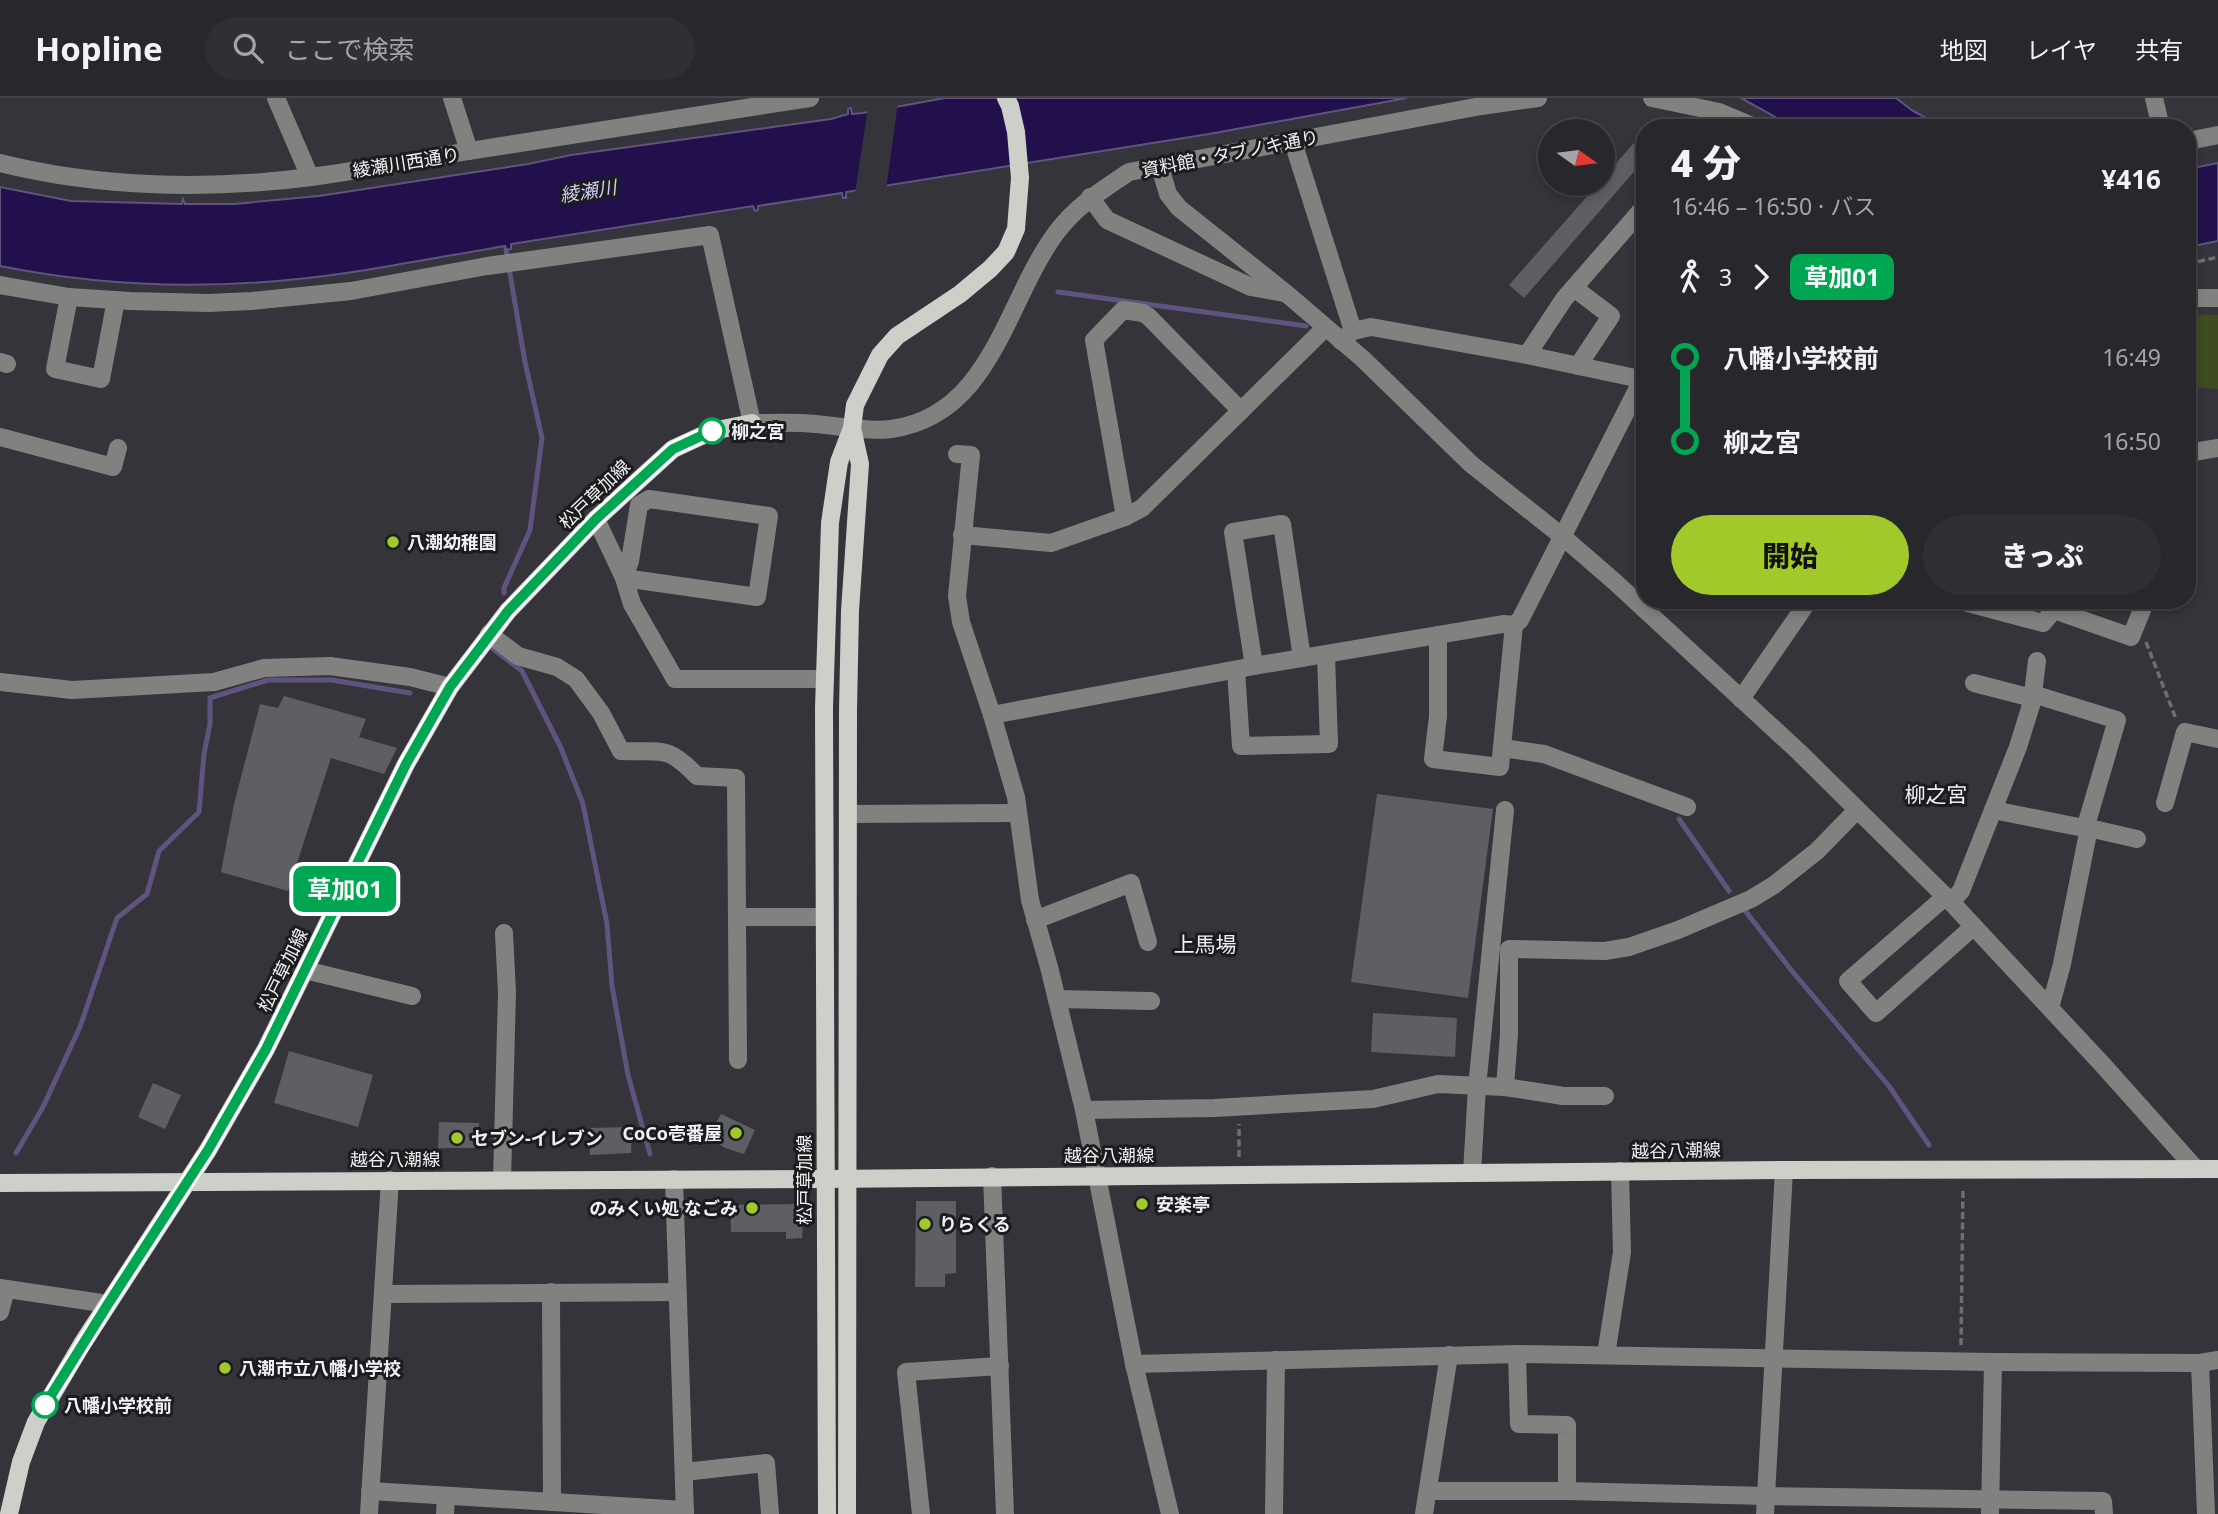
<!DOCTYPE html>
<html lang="ja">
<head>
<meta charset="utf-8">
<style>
  :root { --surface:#27272c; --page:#2f2f34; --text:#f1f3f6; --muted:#a4a5a9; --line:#434448; --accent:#a1c92a }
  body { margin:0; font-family:"Noto Sans","Noto Sans JP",sans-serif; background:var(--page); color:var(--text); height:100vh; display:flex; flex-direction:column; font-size:26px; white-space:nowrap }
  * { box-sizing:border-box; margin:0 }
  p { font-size:23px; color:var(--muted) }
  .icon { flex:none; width:38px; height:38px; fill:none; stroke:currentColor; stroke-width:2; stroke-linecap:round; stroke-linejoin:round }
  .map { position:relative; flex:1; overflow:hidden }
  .panel { position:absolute; left:1636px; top:21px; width:560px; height:490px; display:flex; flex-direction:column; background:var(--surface); border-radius:28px; box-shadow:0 4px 10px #0003,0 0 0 2px var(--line) }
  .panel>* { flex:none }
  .badge { padding:0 14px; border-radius:10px; font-size:24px; line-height:46px }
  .needle { width:46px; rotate:104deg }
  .tools { position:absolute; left:1538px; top:21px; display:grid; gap:14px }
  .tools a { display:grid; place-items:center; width:77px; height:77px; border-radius:50%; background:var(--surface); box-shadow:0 4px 10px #0003,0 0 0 2px var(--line); font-size:35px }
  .map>.badge { position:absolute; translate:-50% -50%; box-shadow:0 0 0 4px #fff }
  .legs { display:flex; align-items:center; gap:10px; height:77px; padding:0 35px; font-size:23px }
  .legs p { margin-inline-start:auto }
  .summary { display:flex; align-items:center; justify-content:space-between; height:119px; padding:0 35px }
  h1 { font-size:38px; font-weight:800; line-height:52px }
  .cta { display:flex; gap:14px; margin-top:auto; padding:14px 35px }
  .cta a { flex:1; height:80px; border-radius:42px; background:var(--accent); color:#111; font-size:28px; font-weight:800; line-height:80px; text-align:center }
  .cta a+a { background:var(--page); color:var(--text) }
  ul { padding:0 35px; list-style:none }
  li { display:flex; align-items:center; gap:24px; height:84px; font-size:26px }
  li i { display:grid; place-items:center; width:10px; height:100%; margin:0 9px; background:currentColor }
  li i::after { content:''; width:18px; height:18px; margin:-9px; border:5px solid; border-radius:50%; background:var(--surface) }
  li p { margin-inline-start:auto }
  li:first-child i { background:linear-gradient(#0000 50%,currentColor 0) }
  li:last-child i { background:linear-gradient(currentColor 50%,#0000 0) }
  header { display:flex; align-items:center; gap:42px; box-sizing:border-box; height:98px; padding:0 35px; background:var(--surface); border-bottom:2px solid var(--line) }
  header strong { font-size:33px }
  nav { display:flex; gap:38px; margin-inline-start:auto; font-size:24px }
  .search { width:490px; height:63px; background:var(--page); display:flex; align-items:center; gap:18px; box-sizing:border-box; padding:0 24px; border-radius:38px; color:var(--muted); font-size:26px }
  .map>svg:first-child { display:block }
</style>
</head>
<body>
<header>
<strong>Hopline</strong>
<div class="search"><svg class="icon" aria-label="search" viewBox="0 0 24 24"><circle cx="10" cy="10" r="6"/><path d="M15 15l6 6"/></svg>ここで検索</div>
<nav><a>地図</a><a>レイヤ</a><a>共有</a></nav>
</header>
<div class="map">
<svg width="2218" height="1416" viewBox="0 0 2218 1416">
  <rect width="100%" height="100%" fill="#34343a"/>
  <!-- green -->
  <path fill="#3e4c20" d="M 2188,216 L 2218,217 L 2218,291 L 2196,289 L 2194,329 L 2188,330 Z"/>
  <!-- water -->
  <g fill="#22104c" stroke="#60547f" stroke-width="2">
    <path d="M 945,0 L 1407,0 L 1209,36 L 846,94 L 846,100 L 843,100 L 842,95 L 758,108 L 758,112 L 755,113 L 753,108 L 511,146 L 511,151 L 506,152 L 505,148 C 433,160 361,175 288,182 C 193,191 94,187 0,168 L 0,89 L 71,103 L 182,106 L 183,101 L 185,106 L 234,106 L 319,98 L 528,66 L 571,57 L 831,21 L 848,16 L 848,11 L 851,10 L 852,16 L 863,15 Z"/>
    <path d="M 1741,0 L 1896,0 L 1913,13 L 1944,30 L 1795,30 Z"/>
    <path d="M 2218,65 L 2218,143 L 2188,149 L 2188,71 Z"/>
  </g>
  <!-- pier -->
  <path fill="#34343a" d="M 898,4 L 886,92 L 855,96 L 868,9 Z"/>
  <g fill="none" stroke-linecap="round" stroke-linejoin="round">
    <!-- stream -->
    <g stroke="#60547f" stroke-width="5">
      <path d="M 1058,194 L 1306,228"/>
      <path d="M 504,495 L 504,490 L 530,432 L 542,340 L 525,264 L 506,152"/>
      <path d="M 493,551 L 522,573 L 561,650 L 583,706 L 607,826 L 612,888 L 628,977 L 650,1056"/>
      <path d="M 1679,721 L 1729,793"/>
      <path d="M 1743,810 L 1792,873 L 1889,988 L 1929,1047"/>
      <path d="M 16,1055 L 43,1009 L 80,929 L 117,820 L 147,796 L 159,753 L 199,714 L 204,656 L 210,626 L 210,600 L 268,582 L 332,582 L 410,595"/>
    </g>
  </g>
  <!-- building -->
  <g fill="#5e5e65">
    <path d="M 1634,45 L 1645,55 L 1645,61 L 1524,200 L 1509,187 L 1598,86 L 1603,86 L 1603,80 Z"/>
    <path d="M 284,598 L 366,621 L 359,639 L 397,650 L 384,676 L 331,660 L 288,793 L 221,774 L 234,706 L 260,606 L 278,610 Z"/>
    <path d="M 1377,696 L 1493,711 L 1468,900 L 1351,884 Z"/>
    <path d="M 1373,915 L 1457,920 L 1455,959 L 1371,954 Z"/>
    <path d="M 289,953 L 373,977 L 358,1029 L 274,1005 Z"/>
    <path d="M 153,985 L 181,997 L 165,1031 L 138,1019 Z"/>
    <path d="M 721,1016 L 755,1032 L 744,1056 L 725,1050 L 708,1039 Z"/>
    <path d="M 439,1024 L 479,1025 L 479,1050 L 438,1050 Z"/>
    <path d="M 632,1029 L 631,1055 L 590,1057 L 588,1030 Z"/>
    <path d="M 916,1103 L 956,1103 L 956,1175 L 945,1176 L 945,1189 L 915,1189 Z"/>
    <path d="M 797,1106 L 803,1112 L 802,1140 L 786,1141 L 786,1134 L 731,1134 L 730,1107 Z"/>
  </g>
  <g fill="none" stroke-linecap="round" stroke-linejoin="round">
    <!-- path -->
    <g stroke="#6d6d72" stroke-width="3.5" stroke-dasharray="7 3.5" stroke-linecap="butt">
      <path d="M 2188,166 L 2218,159"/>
      <path d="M 2146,544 L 2176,621"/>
      <path d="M 1239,1059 L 1239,1026"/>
      <path d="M 1961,1247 L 1963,1090"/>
    </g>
    <!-- minor -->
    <g stroke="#81827f" stroke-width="18">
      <path d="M 276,0 L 310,79"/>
      <path d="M 452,0 L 469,53"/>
      <path d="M 1652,0 L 1719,14 L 1757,30"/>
      <path d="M 2154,0 L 2161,30"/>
      <path d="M 2188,43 L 2218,37"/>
      <path d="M 1293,44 L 1353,233"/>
      <path d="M 0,65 C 99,90 210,92 311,79 C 364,72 416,62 469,53 C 582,35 696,18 810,0"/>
      <path d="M 1160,69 L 1168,96 L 1179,110 L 1287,196 L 1363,261 L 1471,366 L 1563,439 L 1615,484 L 1799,654 L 1951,804 L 2102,966 L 2196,1071"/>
      <path d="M 1090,99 L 1107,122 L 1251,189 L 1284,195"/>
      <path d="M 0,187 L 69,199 L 130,203 L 208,205 L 252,203 L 351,193 L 487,168 L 710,137 L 752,325 C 773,325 795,324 816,326 C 840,328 866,334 891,331 C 992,317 1005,204 1056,135 C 1076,108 1102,92 1129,74 L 1481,8 L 1538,0"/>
      <path d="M 1574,190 L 1611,218 L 1578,268"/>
      <path d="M 69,199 L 55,271 L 101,281 L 116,202"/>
      <path d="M 2188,200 L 2218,200"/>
      <path d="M 1341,243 L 1353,233 L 1371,229 L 1527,257 L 1645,282"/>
      <path d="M 1527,257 L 1564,201 L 1645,108"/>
      <path d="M 0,264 L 7,266"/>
      <path d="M 0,339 L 113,369 L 118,350"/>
      <path d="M 2188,355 L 2218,350"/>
      <path d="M 957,356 L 971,357 L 957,498 L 961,524 L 992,617 L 1016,699 L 1030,802 L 1049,869 L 1084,1012 L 1134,1266 L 1170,1416"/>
      <path d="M 1125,419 L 1094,242 L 1123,212 L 1143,215 L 1149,219 L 1241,313"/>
      <path d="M 596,421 L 624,480 L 757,499 L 769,418 L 649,401 L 639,407 L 630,463 L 624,480 L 632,506 L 675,581 L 825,581"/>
      <path d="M 962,437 L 1051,445 L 1125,419 L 1142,410 L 1325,230"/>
      <path d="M 1957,502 L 2043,525 L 2054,512 L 2131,539 L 2146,502"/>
      <path d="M 489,536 L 518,558 L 557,569 L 576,581 L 601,615 L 621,653 C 663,655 666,646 697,678 L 736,680 L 738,962"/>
      <path d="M 1438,537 L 1438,618 L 1433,661 L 1500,669 L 1514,527"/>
      <path d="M 1254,568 L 1233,434 L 1282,426 L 1302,560"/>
      <path d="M 1236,572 L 1241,648 L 1329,646 L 1326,557"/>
      <path d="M 0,584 L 72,592 L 214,584 L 264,570 L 330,568 L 410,579 L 450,589"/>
      <path d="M 1974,585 L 2032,600"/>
      <path d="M 2033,596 L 2117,622 L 2085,731"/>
      <path d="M 1741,601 L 1809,502"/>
      <path d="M 992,617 L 1254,568 L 1503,526 L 1514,527 L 1520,522 L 1642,282"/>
      <path d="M 1502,650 L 1544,656 L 1687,709"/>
      <path d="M 2165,705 L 2185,634 L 2218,641"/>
      <path d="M 1993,712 L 2089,731"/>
      <path d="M 848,716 L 1018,715"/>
      <path d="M 1945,799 L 1848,883 L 1876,915 L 1973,829"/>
      <path d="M 1951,804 L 1961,793 L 2018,649 L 2032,604 L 2037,563"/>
      <path d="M 737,819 L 824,819"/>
      <path d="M 1035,822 L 1131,785 L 1148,844"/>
      <path d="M 305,872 L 412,898"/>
      <path d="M 1057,901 L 1151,903"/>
      <path d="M 2050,910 L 2062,866 L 2089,730 L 2137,741"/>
      <path d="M 1505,989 L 1563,998 L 1605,998"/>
      <path d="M 1084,1012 L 1214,1010 L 1373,1001 L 1438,986 L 1505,989 L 1509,936 L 1509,851 L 1605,853 L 1629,849 L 1678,832 L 1751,801 L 1774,787 L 1817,753 L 1857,712"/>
      <path d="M 1472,1075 L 1477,989 L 1505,712"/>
      <path d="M 992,1078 L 1005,1416"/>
      <path d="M 674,1081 L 685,1416"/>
      <path d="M 502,1082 L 507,895 L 504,835"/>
      <path d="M 0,1190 L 108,1206"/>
      <path d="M 551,1194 L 552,1404"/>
      <path d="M 384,1196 L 677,1194"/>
      <path d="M 0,1214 L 6,1191"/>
      <path d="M 1517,1256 L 1519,1326 L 1567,1327 L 1567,1393"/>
      <path d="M 1606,1257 L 1622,1154 L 1620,1073"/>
      <path d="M 2200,1265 L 2206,1416"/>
      <path d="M 1134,1266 L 1517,1256 L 1993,1264 L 2200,1265 L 2218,1262"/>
      <path d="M 684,1374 L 766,1365 L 770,1416"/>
      <path d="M 370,1393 L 685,1412"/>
      <path d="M 1428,1393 L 1567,1393 L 1766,1398 L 2103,1403 L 2104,1416"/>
      <path d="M 369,1416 L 390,1082"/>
      <path d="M 445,1416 L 446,1398"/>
      <path d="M 921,1416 L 906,1274 L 1000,1268"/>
      <path d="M 1274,1416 L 1276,1262"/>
      <path d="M 1424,1416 L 1449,1257"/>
      <path d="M 1765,1416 L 1784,1072"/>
      <path d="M 1990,1416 L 1993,1264"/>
    </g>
    <!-- major -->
    <g stroke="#cdcfc9" stroke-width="18">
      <path d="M 0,1085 L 825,1081 L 1784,1072 L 2218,1071"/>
      <path d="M 9,1416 L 21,1364 L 36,1324 L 82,1246 L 208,1052 L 266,951 L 406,666 L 450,589 L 508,513 L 596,421 L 673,351 L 712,333 L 752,325"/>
      <path d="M 827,1416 L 824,610 L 830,425 L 839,364 L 852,330 L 855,307 L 880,257 L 897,238 L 960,196 L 990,171 L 1006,154 L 1016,131 L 1020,80 L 1016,34 L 1010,8 L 1006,0"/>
      <path d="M 847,1416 L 848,613 L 850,513 L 860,366 L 852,330"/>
    </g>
  </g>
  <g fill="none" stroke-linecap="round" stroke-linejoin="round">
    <!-- line-1 casing -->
    <g stroke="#fff" stroke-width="16">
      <path id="line-1" d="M 45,1307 L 108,1206 L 208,1052 L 266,951 L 406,666 L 450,589 L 508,513 L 596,421 L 673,351 L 712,333"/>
    </g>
    <!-- line-1 -->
    <use href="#line-1" stroke="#00a651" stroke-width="10"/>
  </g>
  <!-- markers -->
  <g fill="#fff" stroke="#00a651" stroke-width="3.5">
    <circle cx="712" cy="333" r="12"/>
    <circle cx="45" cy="1307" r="12"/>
  </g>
  <g fill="#a1c92a" stroke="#1c1c1f" stroke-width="2.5">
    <circle cx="393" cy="444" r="7"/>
    <circle cx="736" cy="1035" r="7"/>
    <circle cx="457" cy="1040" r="7"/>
    <circle cx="1142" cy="1106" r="7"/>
    <circle cx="752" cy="1110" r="7"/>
    <circle cx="925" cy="1126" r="7"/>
    <circle cx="225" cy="1270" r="7"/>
  </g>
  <g text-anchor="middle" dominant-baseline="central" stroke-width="6" stroke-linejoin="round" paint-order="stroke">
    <!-- street labels -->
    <g font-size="18" fill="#f1f1f5" stroke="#1c1c1f">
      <text transform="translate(1230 55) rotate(-11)">資料館・タブノキ通り</text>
      <text transform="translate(406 64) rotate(-9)">綾瀬川西通り</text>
      <text transform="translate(594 396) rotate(-44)">松戸草加線</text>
      <text transform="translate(282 872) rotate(-64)">松戸草加線</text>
      <text transform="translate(1676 1052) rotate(-1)">越谷八潮線</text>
      <text x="1109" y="1057">越谷八潮線</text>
      <text x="395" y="1061">越谷八潮線</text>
      <text transform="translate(804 1082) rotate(-90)">松戸草加線</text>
    </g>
    <!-- stop labels -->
    <g font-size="18" font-weight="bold" fill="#f1f1f5" stroke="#1c1c1f" text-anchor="start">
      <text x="731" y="333">柳之宮</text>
      <text x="64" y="1307">八幡小学校前</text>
    </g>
    <!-- poi labels -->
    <g font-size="18" font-weight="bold" fill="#f1f1f5" stroke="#1c1c1f" text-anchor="start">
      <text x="407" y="444">八潮幼稚園</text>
      <text x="722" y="1035" text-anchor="end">CoCo壱番屋</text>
      <text x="471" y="1040">セブン-イレブン</text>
      <text x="1156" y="1106">安楽亭</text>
      <text x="738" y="1110" text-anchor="end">のみくい処 なごみ</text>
      <text x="939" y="1126">りらくる</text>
      <text x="239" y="1270">八潮市立八幡小学校</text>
    </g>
    <!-- water labels -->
    <g font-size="19" font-style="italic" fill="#cfcbf1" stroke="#1c1c1f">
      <text transform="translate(588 93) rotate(-9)">綾瀬川</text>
    </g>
    <!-- quarter labels -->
    <g font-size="21" fill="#f1f1f5" stroke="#1c1c1f">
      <text x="1936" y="696">柳之宮</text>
      <text x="1205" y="846">上馬場</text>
    </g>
  </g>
</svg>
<div class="tools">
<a><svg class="needle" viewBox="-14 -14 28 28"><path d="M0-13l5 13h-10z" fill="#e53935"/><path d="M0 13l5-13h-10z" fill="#a4a5a9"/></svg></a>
</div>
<b class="badge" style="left:345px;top:791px;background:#00a651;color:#fff">草加01</b>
<section class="panel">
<div class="summary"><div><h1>4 分</h1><p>16:46 – 16:50 · バス</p></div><b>¥416</b></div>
<div class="legs"><svg class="icon" aria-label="walk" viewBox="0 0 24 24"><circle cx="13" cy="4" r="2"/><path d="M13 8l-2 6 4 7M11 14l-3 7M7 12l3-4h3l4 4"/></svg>3<svg class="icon" aria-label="forward" viewBox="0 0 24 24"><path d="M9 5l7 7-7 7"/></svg><b class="badge" style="background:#00a651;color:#fff">草加01</b></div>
<ul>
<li><i style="color:#00a651"></i><b>八幡小学校前</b><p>16:49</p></li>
<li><i style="color:#00a651"></i><b>柳之宮</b><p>16:50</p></li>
</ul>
<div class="cta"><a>開始</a><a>きっぷ</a></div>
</section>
</div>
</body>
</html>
